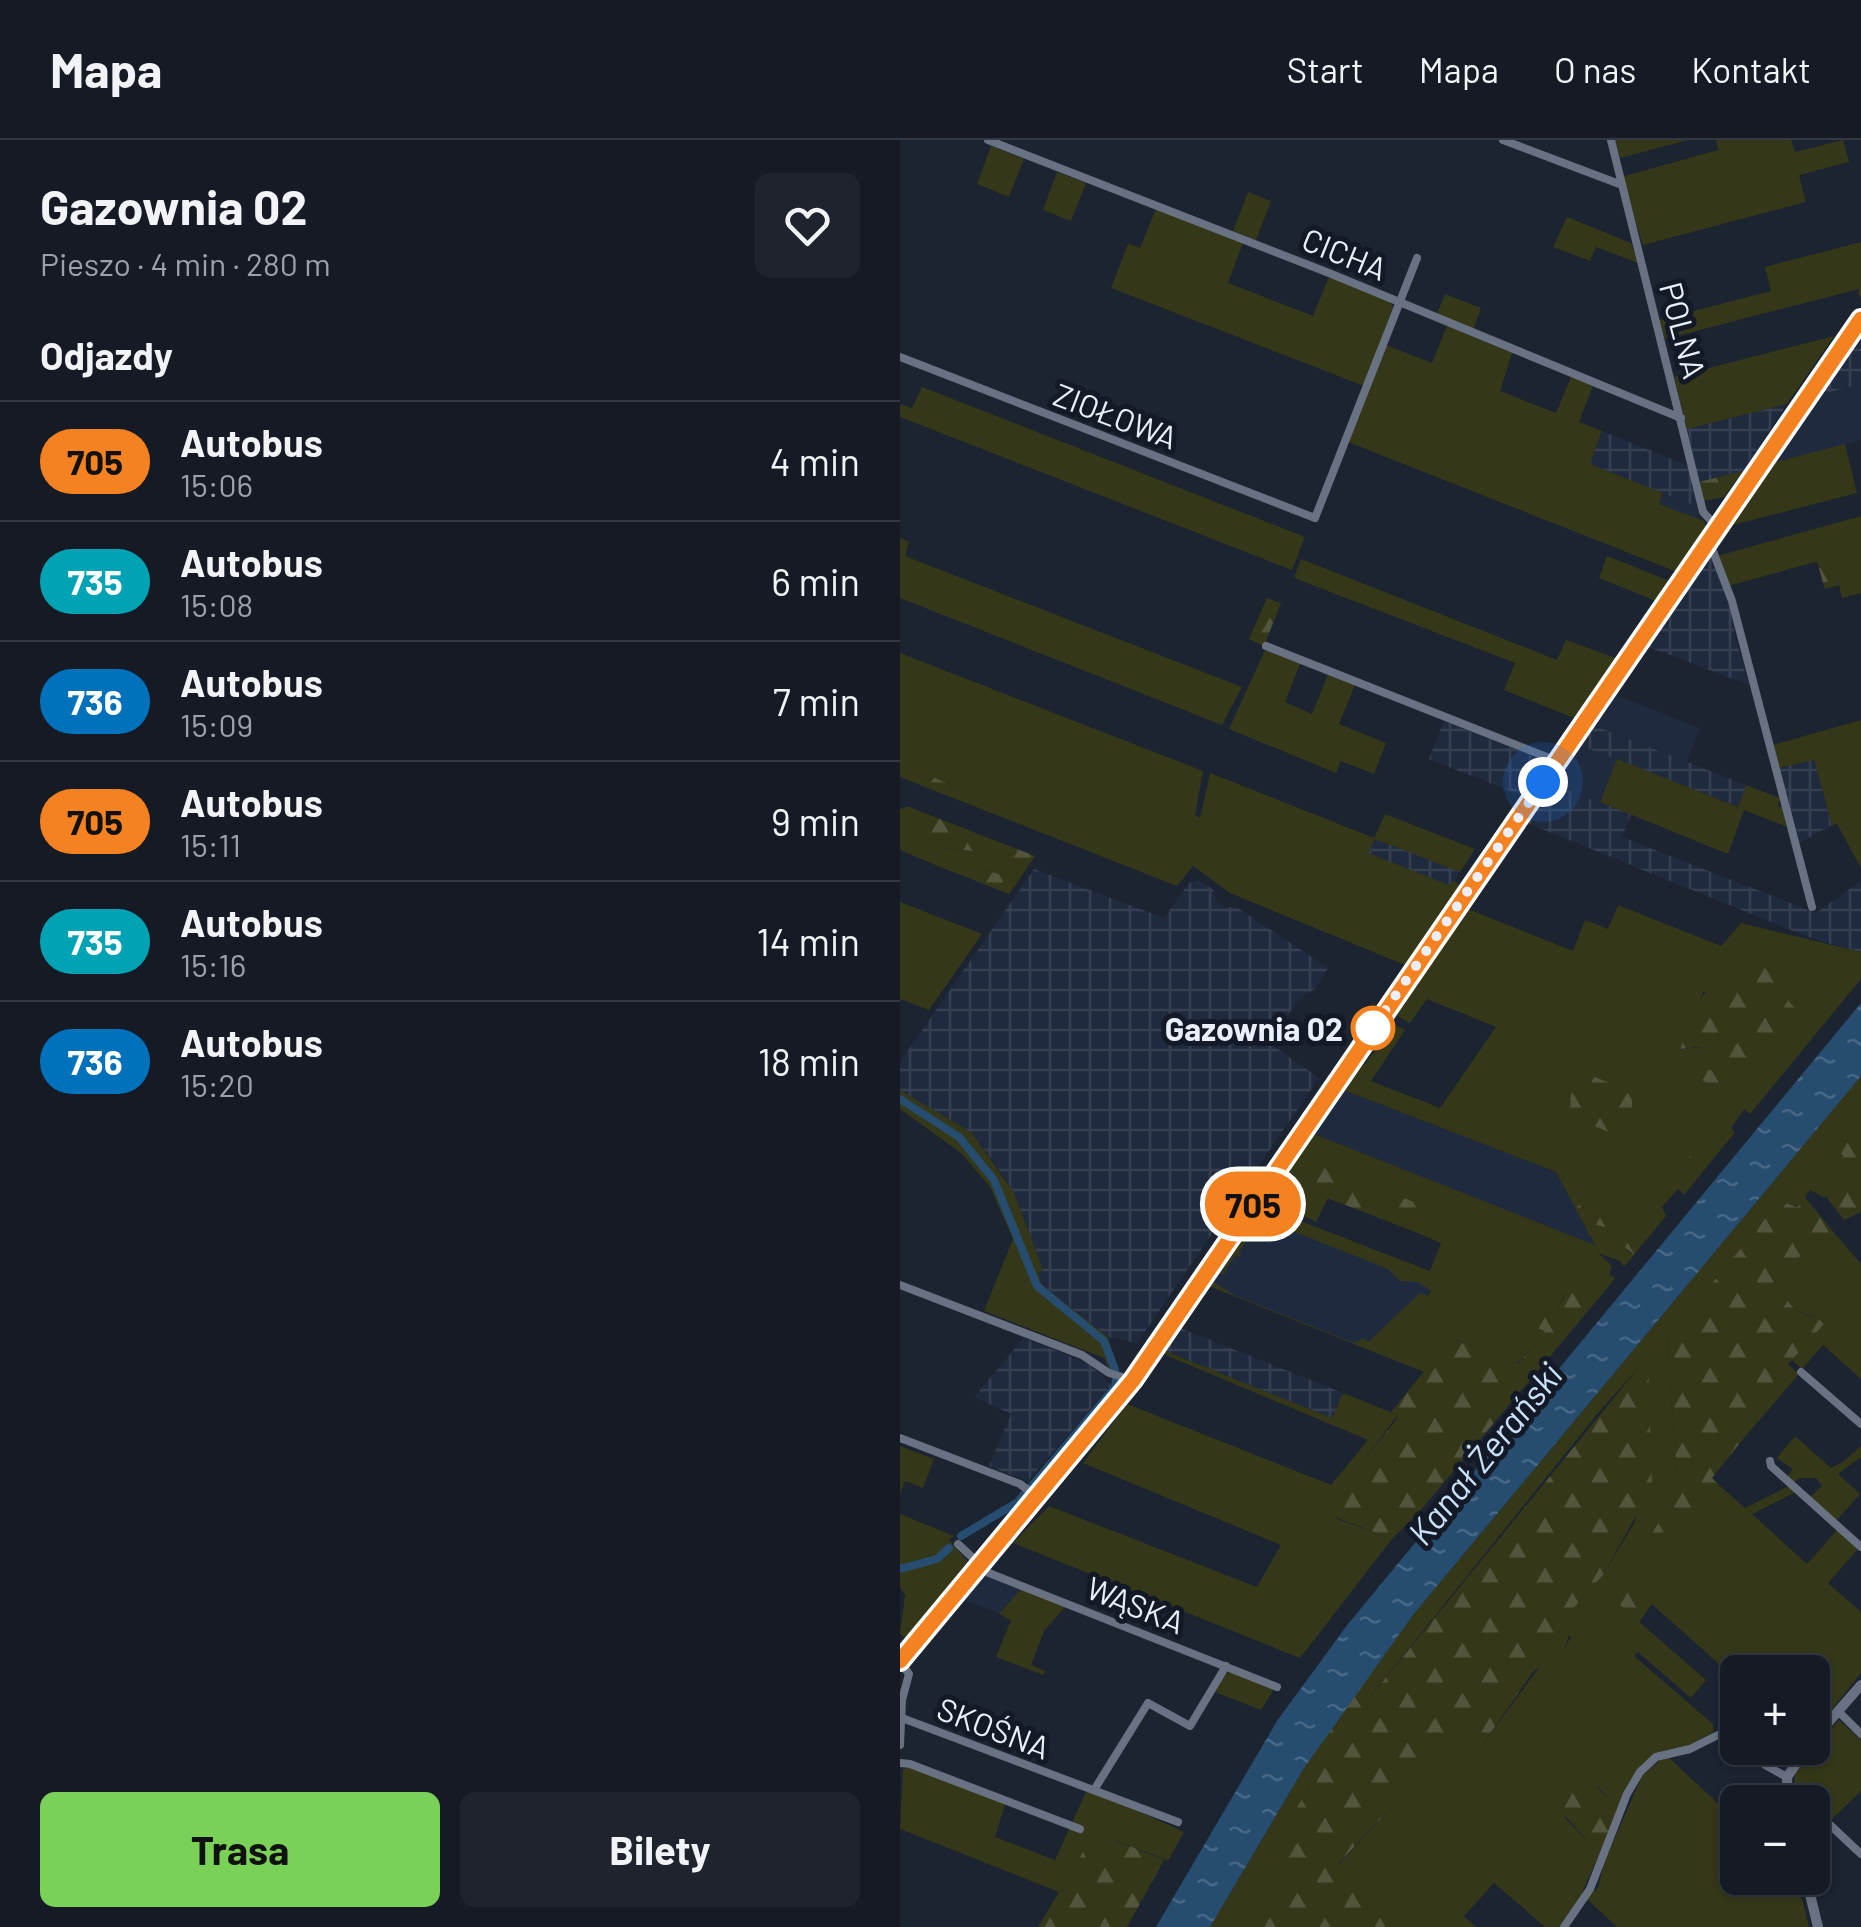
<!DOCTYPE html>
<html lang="pl">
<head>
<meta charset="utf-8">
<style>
  :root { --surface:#151a25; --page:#1e232d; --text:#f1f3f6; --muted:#9da1a7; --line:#343842; --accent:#79d158 }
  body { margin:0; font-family:Barlow,sans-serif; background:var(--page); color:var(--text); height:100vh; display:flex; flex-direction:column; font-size:38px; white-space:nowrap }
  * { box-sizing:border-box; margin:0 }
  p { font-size:32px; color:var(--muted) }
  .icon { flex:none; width:55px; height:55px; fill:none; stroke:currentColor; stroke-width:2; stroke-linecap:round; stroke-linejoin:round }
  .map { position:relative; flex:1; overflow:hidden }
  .details { display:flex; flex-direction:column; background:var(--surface); width:900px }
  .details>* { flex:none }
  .badge { padding:0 20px; border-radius:32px; font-size:35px; line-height:65px }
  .buttons { position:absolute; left:820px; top:1515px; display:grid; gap:20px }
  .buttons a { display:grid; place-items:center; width:110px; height:110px; border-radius:15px; background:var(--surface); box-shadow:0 2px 8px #0004,0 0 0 2px var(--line); font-size:50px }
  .you { position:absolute; width:50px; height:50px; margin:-25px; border:8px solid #fff; border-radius:50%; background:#1a73e8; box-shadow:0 0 0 15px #1a73e833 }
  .map>.badge { position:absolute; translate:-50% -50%; box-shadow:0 0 0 5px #fff }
  h2 { padding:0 40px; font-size:38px; line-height:90px }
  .round { display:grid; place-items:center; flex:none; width:105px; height:105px; border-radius:15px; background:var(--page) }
  .overview { display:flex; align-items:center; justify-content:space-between; height:170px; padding:0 40px }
  h1 { font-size:48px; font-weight:700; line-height:75px }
  .primary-button { display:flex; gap:20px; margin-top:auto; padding:20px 40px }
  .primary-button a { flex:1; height:115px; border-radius:15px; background:var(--accent); color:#111; font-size:40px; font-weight:700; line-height:115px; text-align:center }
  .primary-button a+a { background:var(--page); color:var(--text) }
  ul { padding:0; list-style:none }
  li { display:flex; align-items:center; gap:30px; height:120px; padding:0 40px; border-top:2px solid var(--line) }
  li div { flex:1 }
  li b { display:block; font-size:38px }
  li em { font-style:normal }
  li .badge { min-width:110px; font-weight:700; text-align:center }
  header { display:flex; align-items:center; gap:60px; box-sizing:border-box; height:140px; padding:0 50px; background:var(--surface); border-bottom:2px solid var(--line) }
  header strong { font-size:48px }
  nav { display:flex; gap:55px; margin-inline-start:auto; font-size:35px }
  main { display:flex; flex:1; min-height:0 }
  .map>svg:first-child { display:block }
</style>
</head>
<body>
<header>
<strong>Mapa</strong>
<nav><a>Start</a><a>Mapa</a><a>O nas</a><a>Kontakt</a></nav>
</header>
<main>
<section class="details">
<div class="overview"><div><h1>Gazownia 02</h1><p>Pieszo · 4 min · 280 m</p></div><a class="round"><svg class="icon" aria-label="heart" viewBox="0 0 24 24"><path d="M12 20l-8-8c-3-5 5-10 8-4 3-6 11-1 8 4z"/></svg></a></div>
<h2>Odjazdy</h2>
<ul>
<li><span class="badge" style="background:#f58220;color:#111">705</span><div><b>Autobus</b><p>15:06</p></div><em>4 min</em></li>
<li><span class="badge" style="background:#00a3b4;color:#fff">735</span><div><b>Autobus</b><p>15:08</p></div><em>6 min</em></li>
<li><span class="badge" style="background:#0072bc;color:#fff">736</span><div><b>Autobus</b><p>15:09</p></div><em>7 min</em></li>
<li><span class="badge" style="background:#f58220;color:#111">705</span><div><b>Autobus</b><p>15:11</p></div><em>9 min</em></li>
<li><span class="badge" style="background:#00a3b4;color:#fff">735</span><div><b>Autobus</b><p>15:16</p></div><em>14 min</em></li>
<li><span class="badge" style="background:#0072bc;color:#fff">736</span><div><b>Autobus</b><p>15:20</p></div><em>18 min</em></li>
</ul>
<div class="primary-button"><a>Trasa</a><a>Bilety</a></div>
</section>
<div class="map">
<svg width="961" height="1787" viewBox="0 0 961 1787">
  <defs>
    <pattern id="industrial-grid" width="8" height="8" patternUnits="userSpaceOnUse" patternTransform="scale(2.5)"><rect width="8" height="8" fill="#202a3e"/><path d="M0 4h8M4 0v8" fill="none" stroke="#363f51"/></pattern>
    <pattern id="forest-firs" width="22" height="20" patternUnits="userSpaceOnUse" patternTransform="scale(2.5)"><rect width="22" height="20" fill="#343819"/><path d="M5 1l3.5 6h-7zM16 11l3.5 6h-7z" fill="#52553b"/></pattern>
    <pattern id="water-ripples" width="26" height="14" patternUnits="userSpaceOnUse" patternTransform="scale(2.5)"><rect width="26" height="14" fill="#264d70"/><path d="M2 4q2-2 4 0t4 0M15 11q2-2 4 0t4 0" fill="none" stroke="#466785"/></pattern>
  </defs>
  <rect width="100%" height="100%" fill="#1c2331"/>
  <!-- built -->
  <g fill="#202a3e">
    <path d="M 961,244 L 961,300 L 876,322 L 922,254 Z"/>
    <path d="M 763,353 L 797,367 L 798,379 L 759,364 Z"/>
    <path d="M 716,555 L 800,588 L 787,622 L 695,586 Z"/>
    <path d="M 682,606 L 717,619 L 700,662 L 654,645 Z"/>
    <path d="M 444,950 L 656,1032 L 696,1106 L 414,994 Z"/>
    <path d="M 358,1076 L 646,1191 L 552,1199 L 524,1232 L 309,1146 Z"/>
    <path d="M 85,1435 L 121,1449 L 99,1474 L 64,1460 Z"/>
  </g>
  <!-- industrial -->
  <g fill="url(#industrial-grid)">
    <path d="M 961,197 L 961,244 L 922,254 Z"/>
    <path d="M 887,264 L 843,331 L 799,342 L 787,289 Z"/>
    <path d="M 702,291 L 789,326 L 797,367 L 690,324 Z"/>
    <path d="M 811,416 L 832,471 L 834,493 L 849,545 L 749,507 Z"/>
    <path d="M 544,581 L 637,618 L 641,625 L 620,655 L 529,619 Z"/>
    <path d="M 695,586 L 846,645 L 839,667 L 682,606 Z"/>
    <path d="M 914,619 L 932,685 L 899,703 L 879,628 Z"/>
    <path d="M 654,645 L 731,674 L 722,697 L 916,773 L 961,741 L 961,812 L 913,799 L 627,683 Z"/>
    <path d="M 475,698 L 560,732 L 550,746 L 468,714 Z"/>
    <path d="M 134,729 L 264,778 L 289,743 L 299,740 L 315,751 L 316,761 L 326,768 L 335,766 L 428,828 L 415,849 L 400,858 L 368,902 L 419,938 L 237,1203 L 208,1197 L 142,1145 L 138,1132 L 143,1129 L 114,1053 L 95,1024 L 72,993 L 0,950 L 0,922 Z"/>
    <path d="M 280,1188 L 443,1253 L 432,1278 L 265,1211 Z"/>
    <path d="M 124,1198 L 189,1224 L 211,1245 L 128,1341 L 89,1326 L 111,1274 L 74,1257 Z"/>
  </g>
  <!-- green -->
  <g fill="#343819" fill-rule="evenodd">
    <path d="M 715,0 L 788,0 L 720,18 Z"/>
    <path d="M 816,0 L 891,0 L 895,12 L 943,0 L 949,22 L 899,35 L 906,62 L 743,105 L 721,37 L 818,10 Z"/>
    <path d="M 91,6 L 124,19 L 109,57 L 77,44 Z"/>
    <path d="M 157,32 L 186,43 L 171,81 L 143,70 Z"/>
    <path d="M 348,52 L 371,61 L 356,100 L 333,91 Z"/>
    <path d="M 256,69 L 343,103 L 328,143 L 413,176 L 429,137 L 490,161 L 493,167 L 464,246 L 211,148 L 228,104 L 240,108 Z"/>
    <path d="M 667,77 L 731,103 L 738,123 L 696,107 L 690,121 L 653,107 Z"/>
    <path d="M 961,102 L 961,157 L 958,154 L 959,149 L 765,199 L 759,180 L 871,151 L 865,127 Z"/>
    <path d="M 545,154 L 581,168 L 573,190 L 536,176 Z"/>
    <path d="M 547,186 L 612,213 L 600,251 L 656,273 L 671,237 L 693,246 L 679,282 L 702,291 L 690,324 L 763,353 L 759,364 L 804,381 L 807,390 L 777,432 L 448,302 L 486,205 L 532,223 Z"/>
    <path d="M 934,196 L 887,264 L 787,289 L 774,237 Z"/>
    <path d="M 22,247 L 405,397 L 392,430 L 0,277 L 0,264 L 12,268 Z"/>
    <path d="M 945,304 L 957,353 L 833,385 L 876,322 Z"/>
    <path d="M 961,376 L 961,453 L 942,458 L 939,445 L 925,449 L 923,443 L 940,438 L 933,417 L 828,446 L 817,416 Z"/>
    <path d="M 0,398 L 9,402 L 5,416 L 342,547 L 322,585 L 0,458 Z"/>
    <path d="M 707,416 L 770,441 L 756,461 L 699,438 Z"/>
    <path d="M 401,419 L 657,520 L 666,500 L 716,518 L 674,578 L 604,550 L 615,523 L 394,438 Z"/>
    <path d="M 365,510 L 400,524 L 385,562 L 412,574 L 428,535 L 455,545 L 439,584 L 486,603 L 474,634 L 441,621 L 436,633 L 329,589 Z"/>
    <path d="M 0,513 L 303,631 L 295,675 L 300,678 L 310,633 L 474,698 L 485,674 L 575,709 L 560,732 L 475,699 L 468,713 L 549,745 L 554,740 L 562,748 L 544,774 L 541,773 L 505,825 L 330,753 L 293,726 L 277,746 L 48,656 L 52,645 L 0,624 Z"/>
    <path d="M 961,580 L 961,728 L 937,684 L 932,685 L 914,620 L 879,628 L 873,605 Z"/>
    <path d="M 717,619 L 838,667 L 846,645 L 880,658 L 878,667 L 882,667 L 887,687 L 844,670 L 828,714 L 700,662 Z"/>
    <path d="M 0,692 C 20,708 47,708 72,711 C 91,714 110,720 129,725 L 119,740 L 50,720 L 33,724 L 0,710 Z"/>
    <path d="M 0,762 L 82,794 L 29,870 L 0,859 Z"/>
    <path d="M 718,765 L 821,806 L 841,783 L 961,812 L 961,839 L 850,974 L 844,969 L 831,988 L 835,993 L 822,1008 L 808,1000 L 801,1003 L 789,1019 L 805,1029 L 784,1055 L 778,1049 L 762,1067 L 766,1076 L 741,1106 L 739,1098 L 727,1111 L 734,1115 L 724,1127 L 720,1121 L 698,1113 L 712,1126 L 709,1135 L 715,1138 L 704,1152 L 668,1138 L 667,1152 L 655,1172 L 641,1175 L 646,1191 L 617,1224 L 552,1198 L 524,1232 L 309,1146 L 314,1142 L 334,1155 L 454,1203 L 464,1198 L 468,1202 L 520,1153 L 528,1156 L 531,1151 L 518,1142 L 500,1141 L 488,1129 L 370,1082 L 358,1085 L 339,1112 L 341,1117 L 336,1115 L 324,1132 L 328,1135 L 320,1134 L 364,1067 L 530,1131 L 541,1103 L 505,1088 L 510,1075 L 523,1079 L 527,1068 L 402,1047 L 428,1058 L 416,1082 L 370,1059 L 414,994 L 695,1105 L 656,1032 L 444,950 C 461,926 479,908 497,886 L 505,890 L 471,941 L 540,968 L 596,887 L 527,859 L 510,883 L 496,875 L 568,769 L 673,811 L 685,780 L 708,789 ZM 803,852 L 883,852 L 882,891 L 863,915 L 805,907 L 781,909 Z"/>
    <path d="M 961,936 L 961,983 C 942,1006 955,1013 944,1030 C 938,1042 927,1045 925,1058 L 910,1050 L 905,1057 L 908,1061 C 897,1069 891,1066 880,1062 L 767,1198 L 778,1352 L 747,1401 L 774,1402 L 809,1363 L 819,1345 L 845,1368 L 889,1346 L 896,1352 L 852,1374 L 907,1424 L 937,1390 L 958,1409 L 928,1443 L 961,1472 L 961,1533 L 913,1593 L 912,1532 L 838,1532 L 837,1540 L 727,1442 L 713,1459 L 806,1540 L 791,1558 L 738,1512 L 734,1516 L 813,1584 L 814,1592 L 788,1606 L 760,1612 L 745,1622 L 725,1652 L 711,1661 L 698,1647 L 675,1650 L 666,1664 L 665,1678 L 691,1705 L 701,1710 L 678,1762 L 661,1787 L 645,1787 L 594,1743 L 564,1776 L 576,1787 L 507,1787 L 438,1725 L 559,1595 L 576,1609 L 582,1605 L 638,1529 L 637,1512 L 647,1499 L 664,1508 L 671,1497 L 660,1482 L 703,1435 L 735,1382 L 748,1217 L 698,1273 L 465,1563 L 453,1556 L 513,1475 Z"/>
    <path d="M 0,950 L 72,993 L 114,1053 L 143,1130 L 138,1132 L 142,1145 L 208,1197 L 218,1231 L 209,1229 L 204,1218 L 84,1171 L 113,1099 L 90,1047 L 61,1013 L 0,969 Z"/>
    <path d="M 936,1095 L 961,1124 L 961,1239 L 923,1205 L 902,1229 L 891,1219 L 924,1184 C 915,1174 904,1176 894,1168 C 884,1160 880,1145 869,1134 L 879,1120 L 891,1122 Z"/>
    <path d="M 265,1211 L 432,1278 L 443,1253 L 498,1275 L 464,1320 L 435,1378 L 492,1399 L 400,1518 L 113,1403 L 149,1366 L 357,1447 L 381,1405 L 183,1323 L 227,1264 L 431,1345 L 468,1300 L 263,1214 Z"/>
    <path d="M 886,1223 L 899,1234 L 844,1298 L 831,1288 Z"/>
    <path d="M 895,1296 L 931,1328 L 943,1322 L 961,1306 L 961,1317 L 938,1334 L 960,1354 L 936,1381 L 910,1357 L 922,1346 L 916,1338 L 900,1338 L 894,1342 L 887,1336 L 893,1329 L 877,1318 Z"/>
    <path d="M 0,1306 L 34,1319 L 23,1348 L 5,1341 L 0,1354 Z"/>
    <path d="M 0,1374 L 54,1396 L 49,1400 L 68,1422 L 9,1495 L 4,1497 L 0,1494 L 5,1455 L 0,1447 Z"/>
    <path d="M 121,1449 L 165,1467 L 144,1491 L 131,1525 L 145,1531 L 143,1535 L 96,1517 L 111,1480 L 99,1474 Z"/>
    <path d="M 331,1532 L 374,1549 L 361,1570 L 315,1552 L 326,1534 Z"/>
    <path d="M 939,1580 L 961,1600 L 961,1651 L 931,1680 L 894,1644 L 895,1633 Z"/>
    <path d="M 766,1615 L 837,1681 L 838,1738 L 897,1738 L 909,1787 L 717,1787 L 686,1758 L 698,1748 L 704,1723 L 742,1636 Z"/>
    <path d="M 10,1627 L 105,1664 L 95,1697 L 155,1720 L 186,1652 L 203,1655 L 284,1692 L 268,1721 L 216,1700 L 201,1720 L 183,1713 L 159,1752 L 0,1689 L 3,1629 Z"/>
    <path d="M 404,1628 L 409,1647 L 369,1716 L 386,1727 L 385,1735 L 367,1758 L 355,1787 L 310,1787 Z"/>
  </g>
  <!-- forest -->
  <g fill="url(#forest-firs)">
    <path d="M 843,331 L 824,357 L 803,361 L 799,342 Z"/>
    <path d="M 934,417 L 940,438 L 923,443 L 917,421 Z"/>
    <path d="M 367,458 L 381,463 L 364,506 L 349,499 Z"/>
    <path d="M 0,624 L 52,645 L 48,656 L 0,637 Z"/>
    <path d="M 9,667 L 135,716 L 129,725 C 110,720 91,714 72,711 C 47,708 20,708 0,692 L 0,669 Z"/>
    <path d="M 42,720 L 50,720 L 119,740 L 109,754 L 33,724 Z"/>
    <path d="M 886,825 L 893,829 C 885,847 880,854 895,868 L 895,884 C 880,893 873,908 859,918 C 841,930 823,911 805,908 C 798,906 788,908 781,909 C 786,849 832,827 886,825 Z"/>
    <path d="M 648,919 L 733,952 L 729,1000 L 670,976 L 671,949 L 648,932 L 645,926 Z"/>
    <path d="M 797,924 L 834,941 L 829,951 L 820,953 L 785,927 Z"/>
    <path d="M 961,983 L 961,1072 L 944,1080 L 924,1054 L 948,1023 L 931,999 L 936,995 L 950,996 Z"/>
    <path d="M 808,1000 L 822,1008 L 805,1029 L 788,1019 L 801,1003 Z"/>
    <path d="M 416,1022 L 528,1068 L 523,1080 L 510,1075 L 505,1088 L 401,1048 Z"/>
    <path d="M 880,1061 L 896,1067 L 908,1061 L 936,1095 L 891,1122 L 879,1120 L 869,1134 C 879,1144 885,1161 894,1168 C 904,1177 915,1174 924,1184 L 832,1287 L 844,1298 L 812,1338 L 819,1345 L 809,1363 L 774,1402 L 755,1407 L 747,1401 L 778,1352 L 767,1198 Z"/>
    <path d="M 681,1063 L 706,1073 L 709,1077 L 705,1087 L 685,1082 L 677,1067 Z"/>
    <path d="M 726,1083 L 736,1090 L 741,1106 L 734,1115 L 716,1099 Z"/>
    <path d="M 668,1138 L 704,1152 L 520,1371 L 492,1399 L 435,1377 L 464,1320 L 496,1280 L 498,1275 L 491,1272 L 551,1198 L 618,1224 L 645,1191 L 631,1185 L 641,1175 L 655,1172 L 667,1153 L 659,1149 Z"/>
    <path d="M 748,1216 L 752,1347 L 703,1435 L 661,1482 L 671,1491 L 664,1508 L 647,1499 L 638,1512 L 643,1523 L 632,1533 L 582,1605 L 576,1609 L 559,1596 L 438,1724 L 507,1787 L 355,1787 L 367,1758 L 385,1735 L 385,1726 L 368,1717 L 409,1647 L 404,1628 L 453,1556 L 466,1562 Z"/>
    <path d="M 727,1442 L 752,1464 L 739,1482 L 712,1458 Z"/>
    <path d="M 680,1638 L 690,1641 L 711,1661 L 718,1652 L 725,1652 L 701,1710 L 691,1705 L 662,1672 Z"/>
    <path d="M 215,1700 L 264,1720 L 227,1787 L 138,1787 L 183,1712 L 201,1720 Z"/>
  </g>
  <!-- water -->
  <path fill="url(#water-ripples)" d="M 961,863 L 961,936 L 513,1475 L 404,1628 L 310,1787 L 256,1787 L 377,1581 L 448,1484 Z"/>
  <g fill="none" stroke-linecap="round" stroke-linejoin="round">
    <!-- canal -->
    <g stroke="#264d70" stroke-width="8">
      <path d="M 0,959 L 59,997 L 94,1040 L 137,1146 L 204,1201 L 215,1230"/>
      <path d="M 130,1348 L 215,1247 L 216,1239"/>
      <path d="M 61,1396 L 118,1362 L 126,1352"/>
      <path d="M 0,1429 L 37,1419 L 49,1408"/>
    </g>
    <!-- minor -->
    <g stroke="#697283" stroke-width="8">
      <path d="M 88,0 L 429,133 L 781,278"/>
      <path d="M 603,0 L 722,45"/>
      <path d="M 711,0 L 803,372 L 817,387"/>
      <path d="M 0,217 L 415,378 L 517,118"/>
      <path d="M 809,401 L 832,461 L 912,767"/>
      <path d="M 366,506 L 657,621"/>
      <path d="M 0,1145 L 182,1215 L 209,1233 L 233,1240"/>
      <path d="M 901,1232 L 961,1284"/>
      <path d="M 0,1298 L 120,1344 L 137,1357"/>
      <path d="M 870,1321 L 871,1326 L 961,1407"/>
      <path d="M 58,1404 L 89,1433 L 377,1547"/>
      <path d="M 0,1522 L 9,1534 L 2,1560 L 0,1605"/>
      <path d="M 938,1571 L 961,1594"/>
      <path d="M 2,1578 L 278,1682"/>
      <path d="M 845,1608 L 865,1625 L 887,1637"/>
      <path d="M 0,1623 L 10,1624 L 180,1689"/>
      <path d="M 886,1645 L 907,1662"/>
      <path d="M 194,1650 L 248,1563 L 290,1586 L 326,1526"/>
      <path d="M 912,1668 L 961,1714"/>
      <path d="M 664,1787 L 690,1749 L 727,1654 L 740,1632 L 756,1617 L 790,1609 L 822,1593 L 838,1601"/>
    </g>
    <!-- tertiary -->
    <g stroke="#697283" stroke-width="10">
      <path d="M 912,1601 L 961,1545"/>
      <path d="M 888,1662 L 887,1637 L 907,1608"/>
      <path d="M 906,1738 L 918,1787"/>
    </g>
    <!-- secondary -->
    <path stroke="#937282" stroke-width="11" d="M 0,1521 L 233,1240 L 961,179"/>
  </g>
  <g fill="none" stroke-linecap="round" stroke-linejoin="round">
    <!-- line casing -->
    <g stroke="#fff" stroke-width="22">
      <path id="line" d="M 0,1521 L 233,1240 L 961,179"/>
    </g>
    <!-- line -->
    <use href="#line" stroke="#f58220" stroke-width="15"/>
    <!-- walk -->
    <path stroke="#eaeff9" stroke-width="10" stroke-dasharray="0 18" d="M 473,888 L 469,894 L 643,642"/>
  </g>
  <!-- markers -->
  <circle fill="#fff" stroke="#f58220" stroke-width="5" cx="473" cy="888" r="20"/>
  <g text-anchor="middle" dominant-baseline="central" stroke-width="10" stroke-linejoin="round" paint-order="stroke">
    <!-- street labels -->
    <g font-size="32" fill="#eaeff9" stroke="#131927">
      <text transform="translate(445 113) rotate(22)">CICHA</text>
      <text transform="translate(784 190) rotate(75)">POLNA</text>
      <text transform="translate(216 275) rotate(21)">ZIOŁOWA</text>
      <text transform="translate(236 1464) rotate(22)">WĄSKA</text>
      <text transform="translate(94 1587) rotate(21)">SKOŚNA</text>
    </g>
    <!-- stop labels -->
    <g font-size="32" font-weight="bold" fill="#eaeff9" stroke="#131927" text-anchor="end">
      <text x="443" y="888">Gazownia 02</text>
    </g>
    <!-- water labels -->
    <g font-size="35" font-style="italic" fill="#c9e2f9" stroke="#131927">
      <text transform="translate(584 1313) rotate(-51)">Kanał Żerański</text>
    </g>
  </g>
</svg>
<div class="buttons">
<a>+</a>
<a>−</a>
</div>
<div class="you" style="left:643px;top:642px"></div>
<b class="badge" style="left:353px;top:1064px;background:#f58220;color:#111">705</b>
</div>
</main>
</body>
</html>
